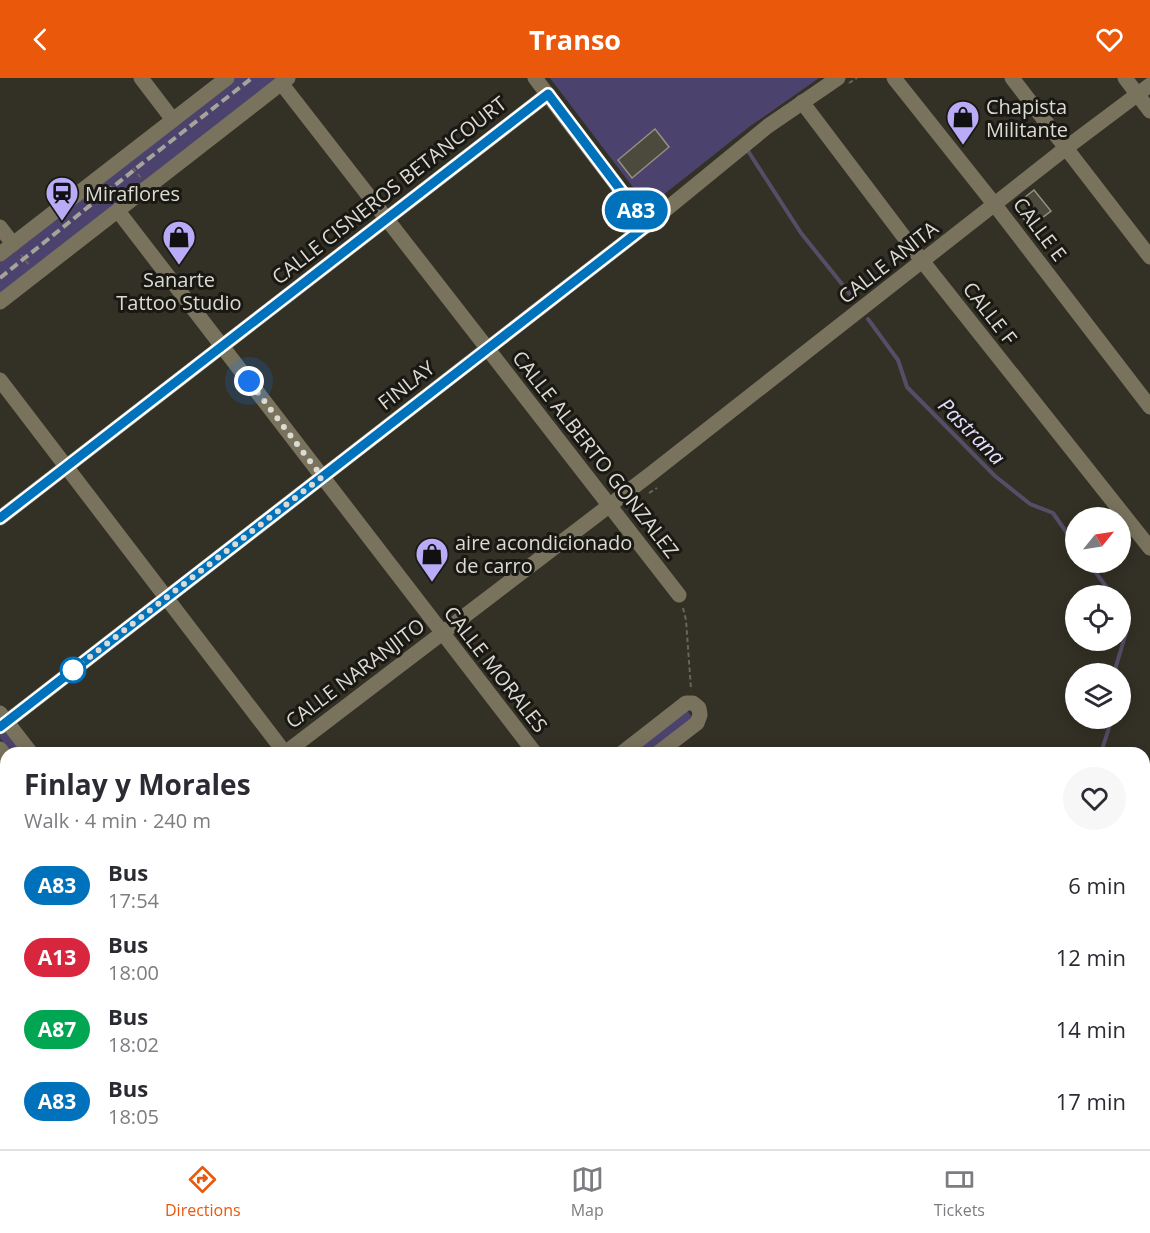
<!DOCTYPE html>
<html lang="en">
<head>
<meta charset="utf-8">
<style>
  :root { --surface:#fff; --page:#f7f7f7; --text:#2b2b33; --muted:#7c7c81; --line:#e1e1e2; --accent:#ea580c }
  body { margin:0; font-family:"Open Sans",sans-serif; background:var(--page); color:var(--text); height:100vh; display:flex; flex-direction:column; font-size:22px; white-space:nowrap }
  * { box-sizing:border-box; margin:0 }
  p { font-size:20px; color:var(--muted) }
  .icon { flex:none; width:33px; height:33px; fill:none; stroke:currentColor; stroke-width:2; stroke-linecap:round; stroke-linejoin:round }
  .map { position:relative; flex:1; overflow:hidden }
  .drawer { position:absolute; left:0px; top:669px; width:1150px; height:402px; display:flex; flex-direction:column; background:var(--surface); border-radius:18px 18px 0 0; box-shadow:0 3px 15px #0003 }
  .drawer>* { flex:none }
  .badge { padding:0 12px; border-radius:20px; font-size:21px; line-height:39px }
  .needle { width:39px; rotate:60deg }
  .controls { position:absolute; left:1065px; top:429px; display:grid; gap:12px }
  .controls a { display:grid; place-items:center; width:66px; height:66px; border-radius:50%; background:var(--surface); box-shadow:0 3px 15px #0003; font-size:30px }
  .you { position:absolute; width:30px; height:30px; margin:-15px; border:4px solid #fff; border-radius:50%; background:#1a73e8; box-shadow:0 0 0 9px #1a73e833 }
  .map>.badge { position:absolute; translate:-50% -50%; box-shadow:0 0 0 3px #fff }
  .round { display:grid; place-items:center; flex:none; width:63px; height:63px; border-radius:32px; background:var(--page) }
  .headline { display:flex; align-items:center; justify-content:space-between; height:102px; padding:0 24px }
  h1 { font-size:28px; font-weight:700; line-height:45px }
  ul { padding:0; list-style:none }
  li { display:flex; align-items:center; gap:18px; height:72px; padding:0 24px }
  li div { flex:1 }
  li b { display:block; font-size:22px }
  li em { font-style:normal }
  li .badge { min-width:66px; font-weight:700; text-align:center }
  header { display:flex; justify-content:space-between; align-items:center; height:78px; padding:0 24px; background:var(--accent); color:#fff; font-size:27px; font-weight:700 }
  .tabs { display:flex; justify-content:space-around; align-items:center; height:84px; border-top:2px solid var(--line); background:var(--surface); font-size:16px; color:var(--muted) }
  .tabs a { display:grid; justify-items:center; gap:3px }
  .tabs .current { color:var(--accent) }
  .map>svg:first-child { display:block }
</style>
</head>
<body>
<header><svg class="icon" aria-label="back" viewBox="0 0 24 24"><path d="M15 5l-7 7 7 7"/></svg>Transo<svg class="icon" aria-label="heart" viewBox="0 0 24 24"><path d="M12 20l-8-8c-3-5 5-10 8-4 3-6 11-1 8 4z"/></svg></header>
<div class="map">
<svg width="1150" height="1071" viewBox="0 0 1150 1071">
  <rect width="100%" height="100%" fill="#333025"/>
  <!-- green -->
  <g fill="#4b436d">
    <path d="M 232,0 L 279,0 L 0,216 L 0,182 Z"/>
    <path d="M 550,0 L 819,0 L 749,49 L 648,129 Z"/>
    <path d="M 687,632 L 693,641 L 650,675 L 631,675 Z"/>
    <path d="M 4,653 L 24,675 L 12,675 L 0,660 L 0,656 Z"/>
  </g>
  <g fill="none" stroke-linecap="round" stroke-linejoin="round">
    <!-- stream -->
    <g stroke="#564e66" stroke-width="4">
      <path d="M 748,73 L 801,155 L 854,221"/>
      <path d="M 868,241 L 898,282 L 907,309 L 995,398 L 1030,426 L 1053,435 L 1076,468"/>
      <path d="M 1088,484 L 1113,518"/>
      <path d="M 1115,596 L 1116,588 L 1126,555 L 1120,538"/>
      <path d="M 1101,675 L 1112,640"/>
      <path d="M 1144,919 L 1150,921"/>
    </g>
  </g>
  <!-- building -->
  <g fill="#4c493d" stroke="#949183" stroke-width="1.5">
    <path d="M 655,51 L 669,69 L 632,100 L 618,82 Z"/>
    <path d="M 1034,112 L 1051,133 L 1030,149 L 1014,128 Z"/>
  </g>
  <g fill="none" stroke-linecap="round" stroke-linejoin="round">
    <!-- path -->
    <g stroke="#68655b" stroke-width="2" stroke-dasharray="4.5 3" stroke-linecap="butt">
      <path d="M 849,5 L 857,0"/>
      <path d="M 133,90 L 141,100"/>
      <path d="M 21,177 L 29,187"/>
      <path d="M 649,415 L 657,410"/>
      <path d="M 683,530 L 686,542 L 691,611"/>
    </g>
    <!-- minor -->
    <g stroke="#79735e" stroke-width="15">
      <path d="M 141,0 L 173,42"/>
      <path d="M 535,0 L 647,147"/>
      <path d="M 894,0 L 995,127 L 1150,329"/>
      <path d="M 1012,0 L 1150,179"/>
      <path d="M 1125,0 L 1150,33"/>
      <path d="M 281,5 L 679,517"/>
      <path d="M 802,24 L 923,184 L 1150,470"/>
      <path d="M 118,133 L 535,675"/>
      <path d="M 0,149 L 13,166"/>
      <path d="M 0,176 L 227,0"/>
      <path d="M 0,224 L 288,0"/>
      <path d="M 0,302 L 285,675"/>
      <path d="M 0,440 L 548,16"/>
      <path d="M 0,635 L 31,675"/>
      <path d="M 0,649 L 647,147 L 768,48 L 838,0"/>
      <path d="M 0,671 L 6,679"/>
      <path d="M 285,675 L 652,395 L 1066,70 L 1150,7"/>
      <path d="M 622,675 L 686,625 L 693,625 L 699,630 L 700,637 L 697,645 L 658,675"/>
      <path d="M 0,897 L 6,892"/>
      <path d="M 0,1002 L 6,1009"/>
      <path d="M 49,1065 L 54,1071"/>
      <path d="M 334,1065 L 339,1071"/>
      <path d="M 585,1065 L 590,1071"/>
      <path d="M 834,1065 L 839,1071"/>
      <path d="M 112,1071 L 120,1065"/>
      <path d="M 145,1071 L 153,1065"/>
      <path d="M 304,1071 L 311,1065"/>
      <path d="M 471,1071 L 478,1065"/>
      <path d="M 637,1071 L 644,1065"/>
    </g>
    <!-- rail -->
    <path stroke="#a5a39a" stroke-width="4" stroke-dasharray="9 4.5" stroke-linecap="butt" d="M 0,200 L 134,92 L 252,0"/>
  </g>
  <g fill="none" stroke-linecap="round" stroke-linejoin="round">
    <!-- line casing -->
    <g stroke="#fff" stroke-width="14">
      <path id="line" d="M 0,440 L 548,16 L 647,147 L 0,649"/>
    </g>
    <!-- line -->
    <use href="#line" stroke="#0072bc" stroke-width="9"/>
    <!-- walk -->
    <path stroke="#dcdbd3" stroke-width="6" stroke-dasharray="0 10.8" d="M 73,592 L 322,399 L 249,303"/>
  </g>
  <!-- icons -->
  <defs>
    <g id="shop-pin" transform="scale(1.725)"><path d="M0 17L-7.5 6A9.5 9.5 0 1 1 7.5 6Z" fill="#b9abf7" stroke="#1a1813"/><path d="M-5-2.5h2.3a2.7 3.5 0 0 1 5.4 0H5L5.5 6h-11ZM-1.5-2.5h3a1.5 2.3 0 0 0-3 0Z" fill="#111"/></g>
    <g id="station-pin" transform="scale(1.725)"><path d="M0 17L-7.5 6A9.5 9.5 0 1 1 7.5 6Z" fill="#b9abf7" stroke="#1a1813"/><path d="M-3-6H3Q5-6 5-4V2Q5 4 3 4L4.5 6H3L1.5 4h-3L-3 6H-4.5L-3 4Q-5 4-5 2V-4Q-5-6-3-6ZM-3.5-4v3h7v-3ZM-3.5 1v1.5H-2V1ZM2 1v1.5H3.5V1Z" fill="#111"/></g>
  </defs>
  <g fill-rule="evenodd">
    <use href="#shop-pin" x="963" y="39"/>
    <use href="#station-pin" x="62" y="115"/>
    <use href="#shop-pin" x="179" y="159"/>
    <use href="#shop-pin" x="432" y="476"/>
  </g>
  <!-- markers -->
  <circle fill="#fff" stroke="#0072bc" stroke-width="3" cx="73" cy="592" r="12"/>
  <g text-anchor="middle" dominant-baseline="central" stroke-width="6" stroke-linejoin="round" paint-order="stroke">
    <!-- poi labels -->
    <g font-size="20" fill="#dcdbd3" stroke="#1a1813" text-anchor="start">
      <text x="986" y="28">Chapista<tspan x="986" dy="23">Militante</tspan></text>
      <text x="85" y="115">Miraflores</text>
      <text x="179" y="201" text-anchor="middle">Sanarte<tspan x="179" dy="23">Tattoo Studio</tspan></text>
      <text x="455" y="464">aire acondicionado<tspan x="455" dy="23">de carro</tspan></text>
    </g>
    <!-- street labels -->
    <g font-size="20" fill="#dcdbd3" stroke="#1a1813">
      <text transform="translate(389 112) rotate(-38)">CALLE CISNEROS BETANCOURT</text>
      <text transform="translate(1040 151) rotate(53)">CALLE E</text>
      <text transform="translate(888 184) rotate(-38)">CALLE ANITA</text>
      <text transform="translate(990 235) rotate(52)">CALLE F</text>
      <text transform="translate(406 307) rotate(-38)">FINLAY</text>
      <text transform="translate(596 376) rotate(52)">CALLE ALBERTO GONZALEZ</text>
      <text transform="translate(496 591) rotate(52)">CALLE MORALES</text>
      <text transform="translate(355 595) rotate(-37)">CALLE NARANJITO</text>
    </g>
    <!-- water labels -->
    <g font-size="21" font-style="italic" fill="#e2defc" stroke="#1a1813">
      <text transform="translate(972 353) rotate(45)">Pastrana</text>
    </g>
  </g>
</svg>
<div class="controls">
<a><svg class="needle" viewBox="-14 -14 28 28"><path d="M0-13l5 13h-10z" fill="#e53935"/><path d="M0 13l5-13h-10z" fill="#7c7c81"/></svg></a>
<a><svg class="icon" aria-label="locate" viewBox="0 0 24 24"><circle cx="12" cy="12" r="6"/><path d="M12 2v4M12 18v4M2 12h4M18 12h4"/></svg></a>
<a><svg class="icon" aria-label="layers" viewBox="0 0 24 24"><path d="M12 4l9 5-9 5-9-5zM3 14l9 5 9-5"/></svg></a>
</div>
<div class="you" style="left:249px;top:303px"></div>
<b class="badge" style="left:636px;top:132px;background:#0072bc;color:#fff">A83</b>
<section class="drawer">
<div class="headline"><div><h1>Finlay y Morales</h1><p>Walk · 4 min · 240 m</p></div><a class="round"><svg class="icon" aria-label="heart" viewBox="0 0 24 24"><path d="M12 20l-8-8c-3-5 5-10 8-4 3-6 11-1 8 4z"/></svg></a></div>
<ul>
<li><span class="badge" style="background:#0072bc;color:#fff">A83</span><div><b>Bus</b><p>17:54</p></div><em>6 min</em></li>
<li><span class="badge" style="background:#d7263d;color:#fff">A13</span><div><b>Bus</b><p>18:00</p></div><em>12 min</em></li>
<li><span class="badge" style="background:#00a651;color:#fff">A87</span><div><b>Bus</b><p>18:02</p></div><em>14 min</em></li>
<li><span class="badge" style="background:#0072bc;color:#fff">A83</span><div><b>Bus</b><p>18:05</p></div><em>17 min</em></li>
</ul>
</section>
</div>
<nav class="tabs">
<a class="current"><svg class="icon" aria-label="directions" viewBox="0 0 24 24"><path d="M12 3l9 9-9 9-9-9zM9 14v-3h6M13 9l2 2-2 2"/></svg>Directions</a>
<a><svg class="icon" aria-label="map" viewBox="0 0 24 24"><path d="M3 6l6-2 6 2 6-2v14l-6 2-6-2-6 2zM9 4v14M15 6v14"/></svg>Map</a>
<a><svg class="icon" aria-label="tickets" viewBox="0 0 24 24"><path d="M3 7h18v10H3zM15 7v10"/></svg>Tickets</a>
</nav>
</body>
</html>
